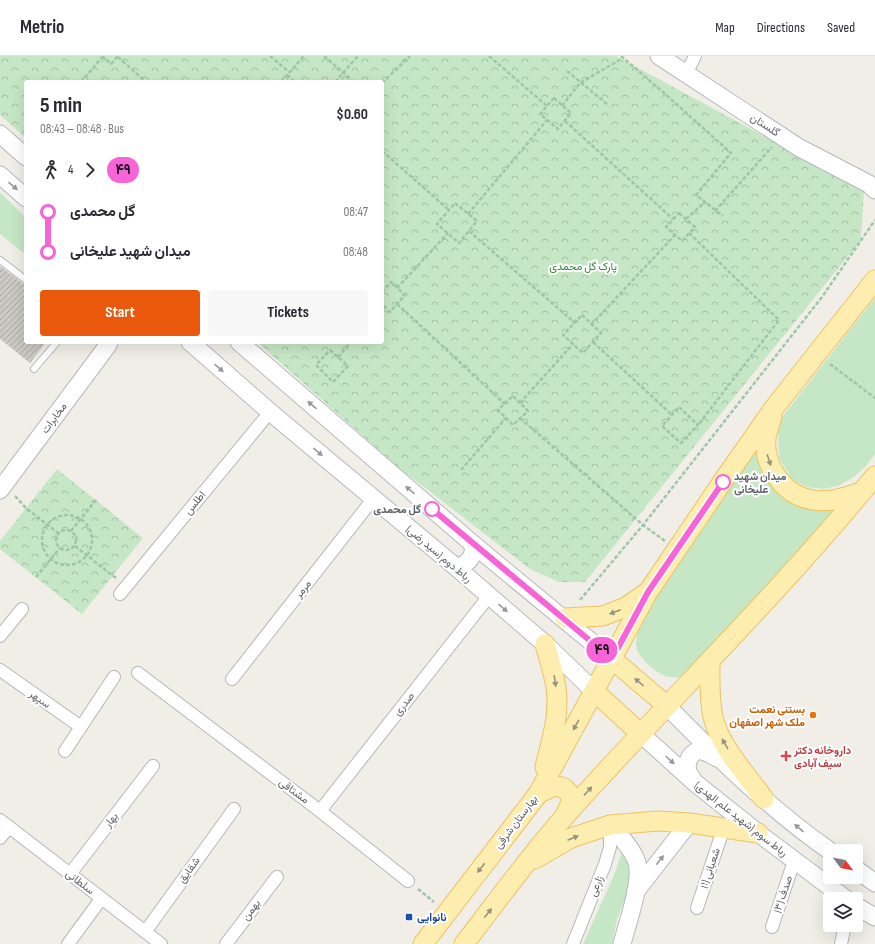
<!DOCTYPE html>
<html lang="en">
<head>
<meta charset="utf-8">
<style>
  :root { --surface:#fff; --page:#f7f7f7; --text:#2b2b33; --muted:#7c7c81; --line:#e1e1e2; --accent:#ea580c }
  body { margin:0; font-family:"Sofia Sans Condensed",Vazirmatn,sans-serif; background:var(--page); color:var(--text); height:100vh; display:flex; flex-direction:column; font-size:15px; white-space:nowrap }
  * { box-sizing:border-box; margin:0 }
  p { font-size:13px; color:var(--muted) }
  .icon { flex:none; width:22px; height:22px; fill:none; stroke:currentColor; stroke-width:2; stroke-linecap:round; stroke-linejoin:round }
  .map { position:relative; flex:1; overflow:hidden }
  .panel { position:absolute; left:24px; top:24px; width:360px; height:264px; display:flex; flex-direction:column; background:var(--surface); border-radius:4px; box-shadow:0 4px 16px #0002 }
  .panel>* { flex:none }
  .badge { padding:0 8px; border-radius:13px; font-size:14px; line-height:26px }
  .needle { width:26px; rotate:122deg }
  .fabs { position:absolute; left:823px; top:788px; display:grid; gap:8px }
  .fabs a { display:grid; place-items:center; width:40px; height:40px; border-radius:4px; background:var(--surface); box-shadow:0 4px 16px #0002; font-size:20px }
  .map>.badge { position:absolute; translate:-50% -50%; box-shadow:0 0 0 2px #fff }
  .legs { display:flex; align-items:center; gap:6px; height:44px; padding:0 16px; font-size:13px }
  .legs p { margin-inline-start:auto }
  .overview { display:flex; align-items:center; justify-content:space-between; height:68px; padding:0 16px }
  h1 { font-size:22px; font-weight:700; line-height:30px }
  .button { display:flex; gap:8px; margin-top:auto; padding:8px 16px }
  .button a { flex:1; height:46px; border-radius:4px; background:var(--accent); color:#fff; font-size:16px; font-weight:700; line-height:46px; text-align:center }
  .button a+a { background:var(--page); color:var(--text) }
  ul { padding:0 16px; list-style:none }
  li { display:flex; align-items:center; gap:14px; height:40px; font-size:15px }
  li i { display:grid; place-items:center; width:6px; height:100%; margin:0 5px; background:currentColor }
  li i::after { content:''; width:10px; height:10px; margin:-5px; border:3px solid; border-radius:50%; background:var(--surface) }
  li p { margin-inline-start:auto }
  li:first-child i { background:linear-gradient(#0000 50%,currentColor 0) }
  li:last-child i { background:linear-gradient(currentColor 50%,#0000 0) }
  header { display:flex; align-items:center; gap:24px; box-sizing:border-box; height:56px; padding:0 20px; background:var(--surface); border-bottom:1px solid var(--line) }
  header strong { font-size:19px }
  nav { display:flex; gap:22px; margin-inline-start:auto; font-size:14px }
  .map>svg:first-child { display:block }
</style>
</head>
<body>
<header>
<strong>Metrio</strong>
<nav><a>Map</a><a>Directions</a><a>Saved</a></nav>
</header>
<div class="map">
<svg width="875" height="888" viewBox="0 0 875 888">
  <defs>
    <pattern id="park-crowns" width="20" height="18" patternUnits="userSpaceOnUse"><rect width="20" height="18" fill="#c6e7c5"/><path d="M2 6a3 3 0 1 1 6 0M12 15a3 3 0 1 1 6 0" fill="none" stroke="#a4bfa4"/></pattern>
    <pattern id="building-hatch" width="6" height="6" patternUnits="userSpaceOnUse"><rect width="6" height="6" fill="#ccc9c4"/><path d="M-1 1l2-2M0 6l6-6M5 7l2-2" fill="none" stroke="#a9a7a3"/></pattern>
  </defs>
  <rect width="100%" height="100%" fill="#f0eee7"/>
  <!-- grass -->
  <g fill="#c6e7c5">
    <path d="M 0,136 L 26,162 L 26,199 L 0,178 Z"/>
    <path d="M 875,242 L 875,398 L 866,410 L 855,420 L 840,429 L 824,433 L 807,431 L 792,423 L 779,402 L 778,373 L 783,360 Z"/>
    <path d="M 760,388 L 778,434 L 838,451 L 778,521 L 683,621 C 677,621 671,622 665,620 C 654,615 637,601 636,589 C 636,579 640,570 643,562 L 697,479 Z"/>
    <path d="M 623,792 L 631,807 L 632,825 L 617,863 L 612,888 L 583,888 L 615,817 Z"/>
  </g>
  <!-- park -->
  <g fill="url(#park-crowns)">
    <path d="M 0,0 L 616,0 L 864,134 L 861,184 L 585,526 L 559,526 L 530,513 L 398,411 L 257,286 L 382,286 L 382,26 L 26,26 L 26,82 L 0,59 Z"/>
    <path d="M 57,413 L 143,482 L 82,558 L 0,493 L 0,485 Z"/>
  </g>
  <!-- building -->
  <path fill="url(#building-hatch)" d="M 0,210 L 26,230 L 26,286 L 46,286 L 30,307 L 0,283 Z"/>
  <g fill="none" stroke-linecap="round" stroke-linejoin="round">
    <!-- lane casing -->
    <g stroke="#b4b7bb" stroke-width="8">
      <g id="lane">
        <path d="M 0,204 L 26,224"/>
        <path d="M 34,313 L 57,286"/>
      </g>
    </g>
    <!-- street casing -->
    <g stroke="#b4b7bb" stroke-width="14">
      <g id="street">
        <path d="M 686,18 L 695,0"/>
        <path d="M 120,538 L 270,356"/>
        <path d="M 0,580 L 22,553"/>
        <path d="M 0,614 L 81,671"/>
        <path d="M 138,617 L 320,755 L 408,825"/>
        <path d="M 232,623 L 373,443"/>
        <path d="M 65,695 L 114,621"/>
        <path d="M 320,755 L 489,540"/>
        <path d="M 0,764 L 161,888"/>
        <path d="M 0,782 L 9,771"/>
        <path d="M 70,818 L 153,710"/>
        <path d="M 697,852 L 724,771"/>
        <path d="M 772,871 L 794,805"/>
        <path d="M 145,876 L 234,753"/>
        <path d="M 68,888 L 101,843"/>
        <path d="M 226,888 L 277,821"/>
        <path d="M 573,888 L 605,808 L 610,791 L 610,769"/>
        <path d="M 841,888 L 845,869"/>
      </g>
    </g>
    <!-- secondary casing -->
    <g stroke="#b5b9be" stroke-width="19">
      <g id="secondary">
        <path d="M 659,0 L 798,91 L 869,128 L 875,134"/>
        <path d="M 0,78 L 26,101"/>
        <path d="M 0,119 L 26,142"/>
        <path d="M 190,286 L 270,356 L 457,512 L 545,588 L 594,635"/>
        <path d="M 239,286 L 474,489 L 612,603"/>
        <path d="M 0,434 L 108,289 L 109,286"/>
        <path d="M 457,512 C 469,506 473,503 474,489"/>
        <path d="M 667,650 C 718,702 770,753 830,795"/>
        <path d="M 641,678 L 694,726 L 758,777 L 846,843"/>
        <path d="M 694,726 C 692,722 689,719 688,715 C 685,706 692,693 702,695 C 707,696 713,700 717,702"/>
        <path d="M 610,769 C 619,779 631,791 636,804 C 644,822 627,868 622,888"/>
        <path d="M 856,813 L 875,827"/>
        <path d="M 636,835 L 689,767"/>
        <path d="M 856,850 L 875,861"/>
      </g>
    </g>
    <!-- primary casing -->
    <g stroke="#eec262" stroke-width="21">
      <g id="primary">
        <path d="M 772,361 C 770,368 767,375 766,382 C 763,411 785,440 813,444 C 830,447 846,441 861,436"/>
        <path d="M 565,562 L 603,560 L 626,551 L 645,538"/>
        <path d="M 545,588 C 549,603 554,617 556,632 C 560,659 551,686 545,711"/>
        <path d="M 612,603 L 667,650"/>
        <path d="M 710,606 C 710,625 709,643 713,661 C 720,691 747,719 764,743"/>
        <path d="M 594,635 L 641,678"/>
        <path d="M 538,738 C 547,733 560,725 568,736 C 570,739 571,741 571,745 C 570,750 567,755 565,760"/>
        <path d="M 535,803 L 571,782 L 610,769 L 658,765 L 689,767 L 758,777"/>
        <path d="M 423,888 L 538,738 L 648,536 L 723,425 L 774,352 L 875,224"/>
        <path d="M 464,888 C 497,845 529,801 565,760 C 667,646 778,539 875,420"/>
      </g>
    </g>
    <!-- path -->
    <g stroke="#9ec7a8" stroke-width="2.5" stroke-dasharray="4 2" stroke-linecap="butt">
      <path d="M 102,0 L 111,8 L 118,0"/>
      <path d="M 270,0 L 289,16"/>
      <path d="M 324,0 L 354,26"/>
      <path d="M 489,0 L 547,50"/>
      <path d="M 621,0 L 664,37 L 731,97 L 696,139 L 723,160"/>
      <path d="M 118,1 L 146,26"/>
      <path d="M 567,15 L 608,49"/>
      <path d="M 287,19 L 295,26"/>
      <path d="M 81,26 L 103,0"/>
      <path d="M 281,26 L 304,0"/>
      <path d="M 335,26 L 358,0"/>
      <path d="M 382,27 L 410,0"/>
      <path d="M 554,42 L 571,57 L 558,73 L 540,58 Z"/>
      <path d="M 562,50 L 580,27 L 623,2"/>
      <path d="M 565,65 L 673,163"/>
      <path d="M 382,95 L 449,154"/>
      <path d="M 455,147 L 477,165 L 459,187 L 437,168 Z"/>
      <path d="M 715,155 L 772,91"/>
      <path d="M 679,157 L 695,171 L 682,185 L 666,171 Z"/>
      <path d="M 468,158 L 547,64"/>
      <path d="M 686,163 L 705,146"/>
      <path d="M 469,175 L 575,267"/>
      <path d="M 689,177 L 779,264 L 698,369"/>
      <path d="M 397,232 L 448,177"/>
      <path d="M 382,236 L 391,226 L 405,239 L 390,256 L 382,248"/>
      <path d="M 397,248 L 505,348"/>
      <path d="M 582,259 L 601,277 L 583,297 L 563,279 Z"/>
      <path d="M 591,269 L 675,179"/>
      <path d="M 593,286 L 672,359"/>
      <path d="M 330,294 L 348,310 L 333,326 L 316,309 Z"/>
      <path d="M 338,301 L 351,286"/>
      <path d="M 830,308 L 875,342"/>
      <path d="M 513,340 L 528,355 L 513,369 L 498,354 Z"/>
      <path d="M 520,347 L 573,288"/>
      <path d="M 679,351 L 698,369 L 681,387 L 662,370 Z"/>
      <path d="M 520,362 L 643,469 L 665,485"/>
      <path d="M 461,414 L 506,362"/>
      <path d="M 15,440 L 26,452 L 58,477"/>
      <circle cx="67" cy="484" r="25"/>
      <circle cx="66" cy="484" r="10"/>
      <path d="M 71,475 L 96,444"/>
      <path d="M 75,490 L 113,520 L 117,522"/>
      <path d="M 36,521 L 60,492"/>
      <path d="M 580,544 L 643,469 L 822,241 L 875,164"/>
      <path d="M 418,833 L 434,846"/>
    </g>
    <!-- lane -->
    <use href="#lane" stroke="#fff" stroke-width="6"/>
    <!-- street -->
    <use href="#street" stroke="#fff" stroke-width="12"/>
    <!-- secondary -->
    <use href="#secondary" stroke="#fff" stroke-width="17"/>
    <!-- primary -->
    <use href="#primary" stroke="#fdeeaf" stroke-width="19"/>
  </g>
  <!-- one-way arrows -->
  <defs><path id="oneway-solid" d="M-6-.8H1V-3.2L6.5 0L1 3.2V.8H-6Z"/></defs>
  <g fill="#96999c">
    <use href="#oneway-solid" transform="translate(13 130) rotate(41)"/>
    <use href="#oneway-solid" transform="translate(219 312) rotate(41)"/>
    <use href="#oneway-solid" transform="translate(312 349) rotate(-139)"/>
    <use href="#oneway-solid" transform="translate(318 396) rotate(40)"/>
    <use href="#oneway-solid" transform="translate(410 434) rotate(-139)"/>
    <use href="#oneway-solid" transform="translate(503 552) rotate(41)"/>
    <use href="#oneway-solid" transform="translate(670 704) rotate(42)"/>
    <use href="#oneway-solid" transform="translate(799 772) rotate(-140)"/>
    <use href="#oneway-solid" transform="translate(660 804) rotate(-52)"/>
  </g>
  <g fill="#969380">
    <use href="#oneway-solid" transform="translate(769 404) rotate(72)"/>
    <use href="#oneway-solid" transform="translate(615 556) rotate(159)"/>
    <use href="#oneway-solid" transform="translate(555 625) rotate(81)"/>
    <use href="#oneway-solid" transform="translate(639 626) rotate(-139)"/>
    <use href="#oneway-solid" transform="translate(576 669) rotate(119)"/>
    <use href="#oneway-solid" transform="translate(725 688) rotate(-120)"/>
    <use href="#oneway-solid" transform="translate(588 735) rotate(-47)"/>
    <use href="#oneway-solid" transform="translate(573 782) rotate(-23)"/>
    <use href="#oneway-solid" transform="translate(481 812) rotate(128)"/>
    <use href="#oneway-solid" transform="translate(488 857) rotate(-52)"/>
  </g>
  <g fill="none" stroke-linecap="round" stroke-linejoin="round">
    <!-- line-1 casing -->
    <g stroke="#fff" stroke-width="9">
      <path id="line-1" d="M 432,453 L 612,603 L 648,536 L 723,426"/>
    </g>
    <!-- line-1 -->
    <use href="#line-1" stroke="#f764d7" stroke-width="6"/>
  </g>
  <!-- markers -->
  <g fill="#fff" stroke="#f764d7" stroke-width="2">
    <circle cx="723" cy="426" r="7"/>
    <circle cx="432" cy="453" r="7"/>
  </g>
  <circle fill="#e8710a" stroke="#fff" stroke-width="1.5" cx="813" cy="659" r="4"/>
  <path fill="#e0444e" stroke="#fff" stroke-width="1.5" d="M784 694h4v4h4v4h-4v4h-4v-4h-4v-4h4z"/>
  <rect fill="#1a4fb4" stroke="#fff" stroke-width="1.5" x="405" y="857" width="8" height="8" rx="2"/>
  <g text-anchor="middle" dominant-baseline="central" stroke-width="4" stroke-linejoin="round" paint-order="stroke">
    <!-- street labels -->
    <g font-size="11" fill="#5e6267" stroke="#fff">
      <text transform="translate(765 69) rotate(33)">گلستان</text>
      <text transform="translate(54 362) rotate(-53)">مخابرات</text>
      <text transform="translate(195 447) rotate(-51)">اطلس</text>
      <text transform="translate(439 498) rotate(40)">رباط دوم (سید رضی)</text>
      <text transform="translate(303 533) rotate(-52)">مرمر</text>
      <text transform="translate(40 643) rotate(35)">سپهر</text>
      <text transform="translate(404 648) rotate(-52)">صدری</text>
      <text transform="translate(294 735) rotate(37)">مشتاقی</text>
      <text transform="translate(741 763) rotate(38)">رباط سوم (شهید علم الهدی)</text>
      <text transform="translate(111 764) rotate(-52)">بهار</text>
      <text transform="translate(516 766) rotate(-53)">بهارستان شرقی</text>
      <text transform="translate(710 812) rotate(-71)">شعبانی (۱)</text>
      <text transform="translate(189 814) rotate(-54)">شقایق</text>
      <text transform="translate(80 826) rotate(38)">سلطانی</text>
      <text transform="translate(596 830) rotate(-68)">زارعی</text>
      <text transform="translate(783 838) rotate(-71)">صدف (۳)</text>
      <text transform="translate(251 854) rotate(-53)">بهمن</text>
    </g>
    <!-- park labels -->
    <g font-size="11" fill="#388539" stroke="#fff">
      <text x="583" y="210">پارک گل محمدی</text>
    </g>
    <!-- stop labels -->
    <g font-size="11" font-weight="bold" fill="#5e6267" stroke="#fff" text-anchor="start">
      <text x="734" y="420">میدان شهید<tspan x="734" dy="13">علیخانی</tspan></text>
      <text x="421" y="453" text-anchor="end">گل محمدی</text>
    </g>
    <!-- food labels -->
    <g font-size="11" font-weight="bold" fill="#c56008" stroke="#fff" text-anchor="end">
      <text x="805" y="653">بستنی نعمت<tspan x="805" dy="13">ملک شهر اصفهان</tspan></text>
    </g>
    <!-- health labels -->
    <g font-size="11" font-weight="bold" fill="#be3a42" stroke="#fff" text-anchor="start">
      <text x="794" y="694">داروخانه دکتر<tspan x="794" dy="13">سیف آبادی</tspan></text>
    </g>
    <!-- transit labels -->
    <g font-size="11" font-weight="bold" fill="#164399" stroke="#fff" text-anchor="start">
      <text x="417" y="861">نانوایی</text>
    </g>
  </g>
</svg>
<div class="fabs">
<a><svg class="needle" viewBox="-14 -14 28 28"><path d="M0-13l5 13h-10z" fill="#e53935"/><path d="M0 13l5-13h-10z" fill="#7c7c81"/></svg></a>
<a><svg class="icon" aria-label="layers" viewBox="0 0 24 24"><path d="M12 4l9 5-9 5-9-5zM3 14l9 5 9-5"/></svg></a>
</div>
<b class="badge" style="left:602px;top:594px;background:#f764d7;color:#111">۴۹</b>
<section class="panel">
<div class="overview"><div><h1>5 min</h1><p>08:43 – 08:48 · Bus</p></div><b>$0.60</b></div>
<div class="legs"><svg class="icon" aria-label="walk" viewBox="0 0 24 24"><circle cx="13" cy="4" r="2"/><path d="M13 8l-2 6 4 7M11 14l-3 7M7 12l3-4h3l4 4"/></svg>4<svg class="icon" aria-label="forward" viewBox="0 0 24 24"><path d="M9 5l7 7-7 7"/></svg><b class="badge" style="background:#f764d7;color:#111">۴۹</b></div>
<ul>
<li><i style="color:#f764d7"></i><b>گل محمدی</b><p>08:47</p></li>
<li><i style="color:#f764d7"></i><b>میدان شهید علیخانی</b><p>08:48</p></li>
</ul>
<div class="button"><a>Start</a><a>Tickets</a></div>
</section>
</div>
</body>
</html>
